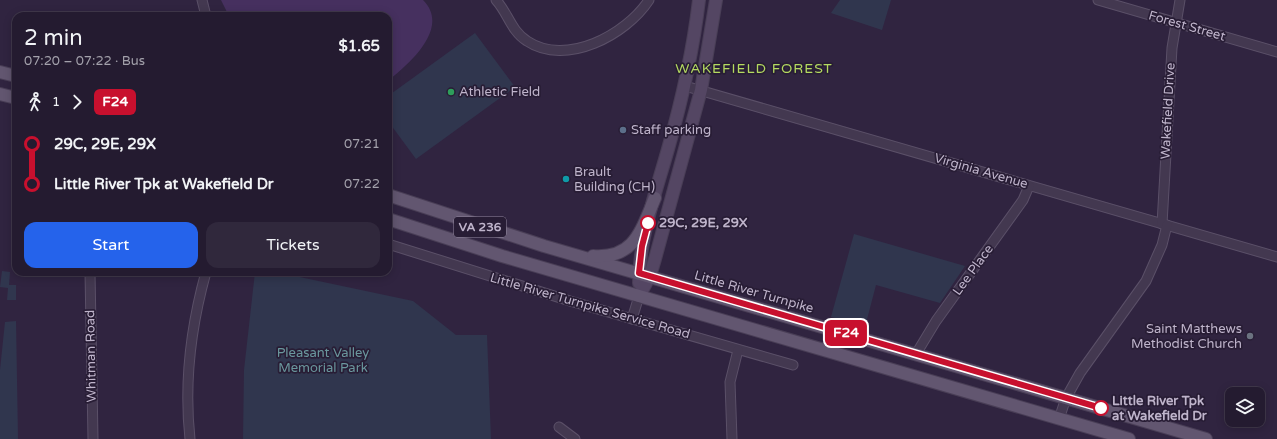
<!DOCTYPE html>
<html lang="en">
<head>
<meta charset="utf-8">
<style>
  :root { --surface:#241b30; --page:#30283c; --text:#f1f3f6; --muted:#a3a1ab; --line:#41394c; --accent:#2563eb }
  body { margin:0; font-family:"Varela Round",sans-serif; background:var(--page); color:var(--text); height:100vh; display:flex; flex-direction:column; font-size:15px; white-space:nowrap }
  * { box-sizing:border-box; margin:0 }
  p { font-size:13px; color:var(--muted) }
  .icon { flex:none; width:22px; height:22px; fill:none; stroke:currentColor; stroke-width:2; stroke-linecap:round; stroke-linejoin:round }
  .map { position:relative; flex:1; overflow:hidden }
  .details { position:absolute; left:12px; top:12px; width:380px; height:264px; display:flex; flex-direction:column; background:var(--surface); border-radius:12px; box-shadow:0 2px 10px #0003,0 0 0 1px var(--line) }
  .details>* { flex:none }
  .badge { padding:0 8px; border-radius:6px; font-size:14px; line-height:26px }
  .fabs { position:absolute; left:1225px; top:387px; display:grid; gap:8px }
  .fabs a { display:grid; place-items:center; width:40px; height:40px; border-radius:8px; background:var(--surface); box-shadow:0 2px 10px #0003,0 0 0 1px var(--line); font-size:20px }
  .map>.badge { position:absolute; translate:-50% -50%; box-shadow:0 0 0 2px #fff }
  .legs { display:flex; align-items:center; gap:6px; height:44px; padding:0 12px; font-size:13px }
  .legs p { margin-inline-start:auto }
  .head { display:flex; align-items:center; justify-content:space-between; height:68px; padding:0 12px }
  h1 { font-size:22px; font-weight:600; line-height:30px }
  .action { display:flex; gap:8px; margin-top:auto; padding:8px 12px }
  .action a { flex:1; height:46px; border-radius:12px; background:var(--accent); color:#fff; font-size:16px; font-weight:600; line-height:46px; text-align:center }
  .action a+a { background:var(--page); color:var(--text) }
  ul { padding:0 12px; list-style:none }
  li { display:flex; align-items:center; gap:14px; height:40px; font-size:15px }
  li i { display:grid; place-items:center; width:6px; height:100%; margin:0 5px; background:currentColor }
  li i::after { content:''; width:10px; height:10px; margin:-5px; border:3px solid; border-radius:50%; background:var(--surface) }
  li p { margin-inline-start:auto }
  li:first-child i { background:linear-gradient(#0000 50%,currentColor 0) }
  li:last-child i { background:linear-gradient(currentColor 50%,#0000 0) }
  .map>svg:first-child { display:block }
</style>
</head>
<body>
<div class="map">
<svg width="1277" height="439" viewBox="0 0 1277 439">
  <rect width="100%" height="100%" fill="#302440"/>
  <!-- green -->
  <g fill="#30364e">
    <path d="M 840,0 L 891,0 L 882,30 L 831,13 Z"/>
    <path d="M 475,33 L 515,87 L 416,159 L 388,121 L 388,96 Z"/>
    <path d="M 854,234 L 965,266 L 940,303 L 876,285 L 865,327 L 831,317 Z"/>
    <path d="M 2,271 L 10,272 L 9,285 L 16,285 L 16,300 L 7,300 L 8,288 L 0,287 Z"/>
    <path d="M 255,272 L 276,272 L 413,301 L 456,335 L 487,335 L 491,439 L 243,439 L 244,370 Z"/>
    <path d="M 16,321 L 18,439 L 0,439 L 0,370 L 5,322 Z"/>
  </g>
  <!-- water -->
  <path fill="#46305f" d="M 221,0 L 423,0 C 451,28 409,64 388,81 L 388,16 L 229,16 Z"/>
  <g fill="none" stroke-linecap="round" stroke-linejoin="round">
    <!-- street casing -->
    <g stroke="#5b5068" stroke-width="11">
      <g id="street">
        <path d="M 202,0 L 206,16"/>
        <path d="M 496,0 C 508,13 511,31 527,41 C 566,67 626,35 649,0"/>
        <path d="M 1098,0 L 1277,52"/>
        <path d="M 685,86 L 1277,257"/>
        <path d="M 1162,224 L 1172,48 L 1180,0"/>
        <path d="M 388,244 L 570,301 L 793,365"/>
        <path d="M 90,272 L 93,439"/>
        <path d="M 632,319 L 639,296"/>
        <path d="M 916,354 L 936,321 L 1023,200 L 1029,186"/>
        <path d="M 1059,419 L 1066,398 L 1080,373 L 1146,281 L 1162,245 L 1167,225"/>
        <path d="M 559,427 L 575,439"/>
        <path d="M 190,439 C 184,384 191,326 206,272"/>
        <path d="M 732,439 L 730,382 L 738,350"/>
      </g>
    </g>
    <!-- secondary casing -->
    <g stroke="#493e56" stroke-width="14">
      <g id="secondary">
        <path d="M 639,283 C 639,238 656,192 668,149 C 682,100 693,51 699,0"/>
        <path d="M 639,296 L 650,276 L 655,259 L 701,90 L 716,0"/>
      </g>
    </g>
    <!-- primary casing -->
    <g stroke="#493e56" stroke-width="14">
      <g id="primary">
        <path d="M 0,72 L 16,76"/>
        <path d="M 0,94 L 16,98"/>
        <path d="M 388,195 L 544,246 L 1206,439"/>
        <path d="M 388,219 L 502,256 L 1129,439"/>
        <path d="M 593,256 C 635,259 641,230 655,198"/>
      </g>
    </g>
    <!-- street -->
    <use href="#street" stroke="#433850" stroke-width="9"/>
    <!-- secondary -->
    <use href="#secondary" stroke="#544663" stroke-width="12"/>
    <!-- primary -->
    <use href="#primary" stroke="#625670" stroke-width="12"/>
  </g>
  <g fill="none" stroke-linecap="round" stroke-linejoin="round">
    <!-- line-1 casing -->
    <g stroke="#fff" stroke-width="9">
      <path id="line-1" d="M 648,223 L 642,246 L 639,273 L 1101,408"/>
    </g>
    <!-- line-1 -->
    <use href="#line-1" stroke="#c8102e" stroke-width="6"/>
  </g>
  <!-- markers -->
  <circle fill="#2e9e5b" stroke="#281d35" stroke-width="1.5" cx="451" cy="92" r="4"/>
  <circle fill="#5c6f8a" stroke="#281d35" stroke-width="1.5" cx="623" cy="130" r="4"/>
  <circle fill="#0f9aa8" stroke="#281d35" stroke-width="1.5" cx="566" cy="179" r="4"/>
  <g fill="#fff" stroke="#c8102e" stroke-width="2">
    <circle cx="648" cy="223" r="7"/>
    <circle cx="1101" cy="408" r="7"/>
  </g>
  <circle fill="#6b7280" stroke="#281d35" stroke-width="1.5" cx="1250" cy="336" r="4"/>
  <g text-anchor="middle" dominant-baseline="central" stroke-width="3.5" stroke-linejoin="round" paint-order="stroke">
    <!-- shield labels -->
    <rect fill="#281d35" stroke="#92879e" stroke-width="1" x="454" y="217" width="52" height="20" rx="3"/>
    <g font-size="12" font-weight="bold" fill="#bfb4cb">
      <text x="480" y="227">VA 236</text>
    </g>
    <!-- street labels -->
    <g font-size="13" fill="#bfb4cb" stroke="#281d35">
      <text transform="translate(1187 26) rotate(16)">Forest Street</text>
      <text transform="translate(1168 111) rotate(-87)">Wakefield Drive</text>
      <text transform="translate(981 171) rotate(16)">Virginia Avenue</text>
      <text transform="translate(973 270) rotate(-54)">Lee Place</text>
      <text transform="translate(754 292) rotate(16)">Little River Turnpike</text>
      <text transform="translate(590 306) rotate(16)">Little River Turnpike Service Road</text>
      <text transform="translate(91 356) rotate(-91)">Whitman Road</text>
    </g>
    <!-- poi labels -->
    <g font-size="13" fill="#bfb4cb" stroke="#281d35" text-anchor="start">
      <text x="459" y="92">Athletic Field</text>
      <text x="631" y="130">Staff parking</text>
      <text x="574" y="172">Brault<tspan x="574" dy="15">Building (CH)</tspan></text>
      <text x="1242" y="329" text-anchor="end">Saint Matthews<tspan x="1242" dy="15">Methodist Church</tspan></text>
    </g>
    <!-- stop labels -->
    <g font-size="13" font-weight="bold" fill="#bfb4cb" stroke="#281d35" text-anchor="start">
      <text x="659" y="223">29C, 29E, 29X</text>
      <text x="1112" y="401">Little River Tpk<tspan x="1112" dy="15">at Wakefield Dr</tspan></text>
    </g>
    <!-- park labels -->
    <g font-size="13" fill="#6a979d" stroke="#281d35">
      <text x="323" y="353">Pleasant Valley<tspan x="323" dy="15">Memorial Park</tspan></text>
    </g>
    <!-- neighbourhood labels -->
    <g font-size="14" letter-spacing="1" fill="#b4da60" stroke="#281d35">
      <text x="754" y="68">WAKEFIELD FOREST</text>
    </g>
  </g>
</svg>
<div class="fabs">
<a><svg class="icon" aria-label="layers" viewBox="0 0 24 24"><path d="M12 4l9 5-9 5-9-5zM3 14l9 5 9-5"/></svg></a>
</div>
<b class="badge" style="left:846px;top:333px;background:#c8102e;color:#fff">F24</b>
<section class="details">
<div class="head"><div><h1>2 min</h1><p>07:20 – 07:22 · Bus</p></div><b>$1.65</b></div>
<div class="legs"><svg class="icon" aria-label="walk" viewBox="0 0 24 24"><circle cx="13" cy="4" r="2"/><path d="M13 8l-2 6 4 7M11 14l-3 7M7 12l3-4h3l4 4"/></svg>1<svg class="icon" aria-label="forward" viewBox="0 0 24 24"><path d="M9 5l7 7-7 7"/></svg><b class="badge" style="background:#c8102e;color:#fff">F24</b></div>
<ul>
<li><i style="color:#c8102e"></i><b>29C, 29E, 29X</b><p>07:21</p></li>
<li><i style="color:#c8102e"></i><b>Little River Tpk at Wakefield Dr</b><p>07:22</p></li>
</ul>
<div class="action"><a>Start</a><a>Tickets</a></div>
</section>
</div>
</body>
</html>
